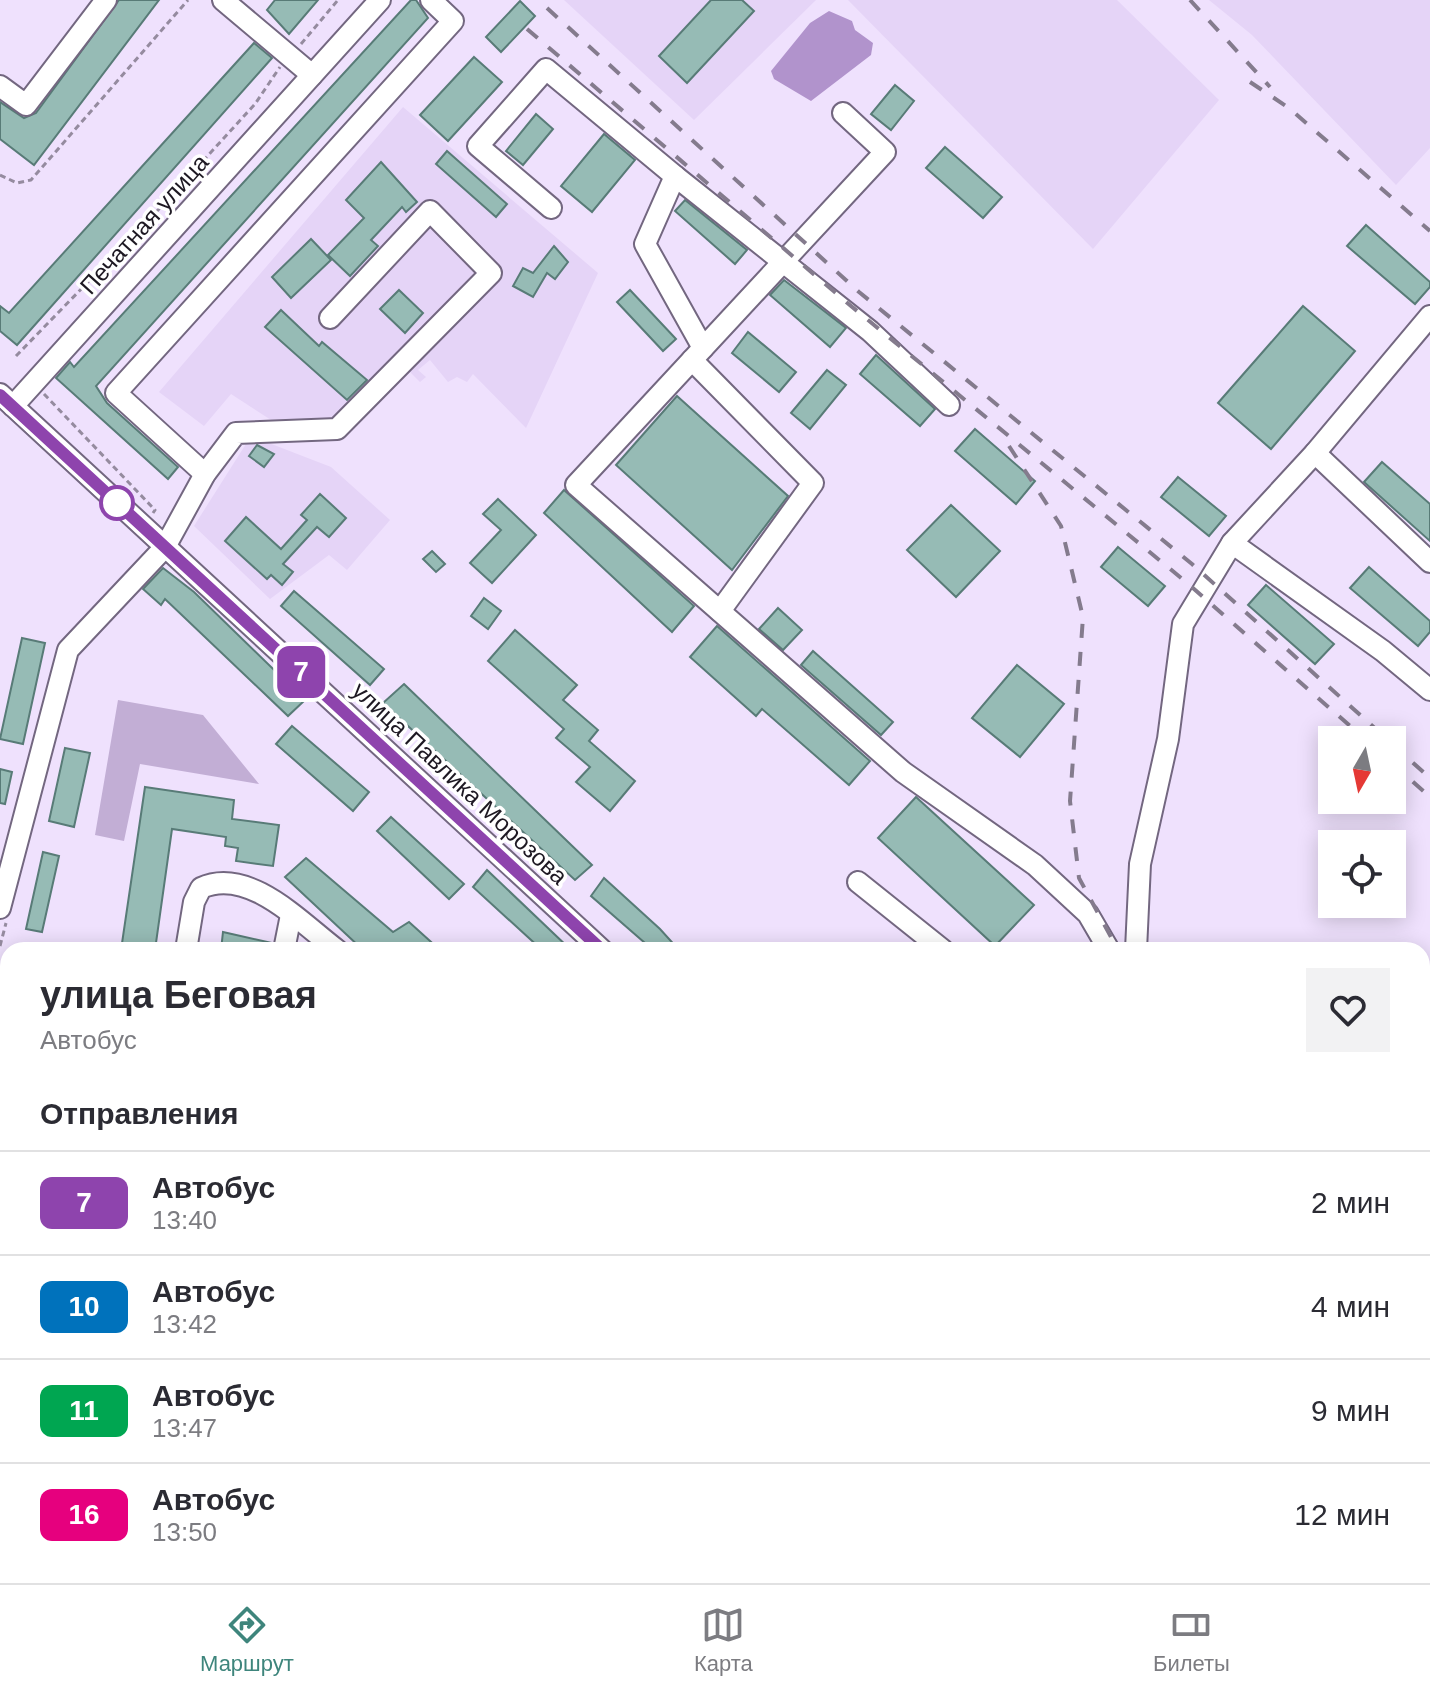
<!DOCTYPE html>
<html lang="ru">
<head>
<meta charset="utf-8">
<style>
  :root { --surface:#fff; --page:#f2f2f3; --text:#2b2b33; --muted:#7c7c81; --line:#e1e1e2; --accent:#3e857c }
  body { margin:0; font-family:Arial,sans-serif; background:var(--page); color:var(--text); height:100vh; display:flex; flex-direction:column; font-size:30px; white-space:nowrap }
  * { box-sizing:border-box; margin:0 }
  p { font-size:26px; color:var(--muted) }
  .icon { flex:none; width:44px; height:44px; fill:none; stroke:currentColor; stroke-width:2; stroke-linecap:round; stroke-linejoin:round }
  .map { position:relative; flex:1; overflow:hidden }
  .panel { position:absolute; left:0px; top:942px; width:1430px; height:642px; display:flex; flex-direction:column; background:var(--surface); border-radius:24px 24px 0 0; box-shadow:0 4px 20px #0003 }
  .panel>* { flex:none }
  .badge { padding:0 16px; border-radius:12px; font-size:28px; line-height:52px }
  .needle { width:52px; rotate:189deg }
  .tools { position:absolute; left:1318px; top:726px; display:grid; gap:16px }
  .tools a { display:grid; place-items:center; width:88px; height:88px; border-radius:0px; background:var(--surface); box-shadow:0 4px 20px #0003; font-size:40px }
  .map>.badge { position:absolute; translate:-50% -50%; box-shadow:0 0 0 4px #fff }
  h2 { padding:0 40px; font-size:30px; line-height:72px }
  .round { display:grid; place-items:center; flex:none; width:84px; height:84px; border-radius:0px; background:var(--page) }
  .overview { display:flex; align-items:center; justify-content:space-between; height:136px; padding:0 40px }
  h1 { font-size:38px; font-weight:800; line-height:60px }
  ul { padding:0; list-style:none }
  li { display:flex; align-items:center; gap:24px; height:104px; padding:0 40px; border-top:2px solid var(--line) }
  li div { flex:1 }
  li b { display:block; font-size:30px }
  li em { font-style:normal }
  li .badge { min-width:88px; font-weight:700; text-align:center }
  .tabs { display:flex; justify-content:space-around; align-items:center; height:112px; border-top:2px solid var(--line); background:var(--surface); font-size:22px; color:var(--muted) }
  .tabs a { display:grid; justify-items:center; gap:4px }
  .tabs .on { color:var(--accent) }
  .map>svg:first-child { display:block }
</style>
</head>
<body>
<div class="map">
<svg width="1430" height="1583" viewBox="0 0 1430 1583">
  <rect width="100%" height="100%" fill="#efe1fd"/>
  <!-- built -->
  <g fill="#e5d4f7">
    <path d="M 564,0 L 816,0 L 694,120 Z"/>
    <path d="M 848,0 L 1117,0 L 1219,100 L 1093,249 Z"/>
    <path d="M 1209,0 L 1430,0 L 1430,148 L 1396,185 L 1252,35 Z"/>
    <path d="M 403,107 L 598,273 L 526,428 L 473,374 L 467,382 L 457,377 L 448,382 L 430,360 L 418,370 L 426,377 L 420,382 L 410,372 L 337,429 L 285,429 L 231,394 L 204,426 L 159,392 Z"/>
    <path d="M 251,436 L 331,467 L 390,520 L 347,570 L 329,555 L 270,599 L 194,526 Z"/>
    <path d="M 450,1576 L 630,1576 L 629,1583 L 449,1583 Z"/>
  </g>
  <!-- green -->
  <g fill="#c2aed5">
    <path d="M 118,700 L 203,715 L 259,784 L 140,764 L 124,841 L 95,835 Z"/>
    <path d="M 977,1576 L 1141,1576 L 1140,1583 L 975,1583 Z"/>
  </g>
  <!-- water -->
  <path fill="#b193cc" d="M 829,11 L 852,21 L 855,30 L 873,43 L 871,55 L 811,101 L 774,79 L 771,71 L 810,23 Z"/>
  <!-- building -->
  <g fill="#96bbb5" stroke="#587b77" stroke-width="2">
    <path d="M 119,0 L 159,0 L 34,165 L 0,139 L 0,102 L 24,118 L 36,113 Z"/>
    <path d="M 275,0 L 318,0 L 289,34 L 267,10 Z"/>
    <path d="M 411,0 L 416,0 L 428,18 L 96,386 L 107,403 L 178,467 L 168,479 L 56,378 L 70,362 L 74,367 Z"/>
    <path d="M 711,0 L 742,0 L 754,11 L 687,83 L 659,56 Z"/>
    <path d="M 520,1 L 535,16 L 501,52 L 486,37 Z"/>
    <path d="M 254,43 L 272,58 L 17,345 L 0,331 L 0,306 L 9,313 Z"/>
    <path d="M 474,57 L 502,82 L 448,141 L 420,115 Z"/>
    <path d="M 895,85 L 914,101 L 891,130 L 871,114 Z"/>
    <path d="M 536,114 L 553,129 L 523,165 L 506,151 Z"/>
    <path d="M 604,134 L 635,160 L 592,212 L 561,186 Z"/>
    <path d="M 945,147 L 1002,197 L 983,218 L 926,168 Z"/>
    <path d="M 447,151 L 507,204 L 496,217 L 436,164 Z"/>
    <path d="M 381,162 L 417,202 L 406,212 L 402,207 L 371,240 L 378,246 L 350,276 L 328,255 L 364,218 L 346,200 Z"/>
    <path d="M 685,200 L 747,250 L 735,264 L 675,211 Z"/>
    <path d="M 1366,225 L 1430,282 L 1430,287 L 1415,304 L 1347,246 Z"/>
    <path d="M 311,239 L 331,260 L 291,298 L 272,277 Z"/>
    <path d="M 554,246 L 568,262 L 555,279 L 547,273 L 533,297 L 513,286 L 523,268 L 533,273 Z"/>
    <path d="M 784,280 L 846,328 L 830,347 L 770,295 Z"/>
    <path d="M 399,290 L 423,313 L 405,333 L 380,309 Z"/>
    <path d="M 630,290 L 676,339 L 663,351 L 617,302 Z"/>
    <path d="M 1303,306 L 1355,351 L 1271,449 L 1218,403 Z"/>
    <path d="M 281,310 L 319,346 L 322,342 L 367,380 L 347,400 L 265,327 Z"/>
    <path d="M 748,332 L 796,372 L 779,392 L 732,353 Z"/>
    <path d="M 876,355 L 935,409 L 920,426 L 860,374 Z"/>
    <path d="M 827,370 L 846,385 L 810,429 L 791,413 Z"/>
    <path d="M 677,396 L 788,496 L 732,570 L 616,465 Z"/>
    <path d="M 975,429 L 1035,481 L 1016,504 L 955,451 Z"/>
    <path d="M 257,445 L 274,454 L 264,467 L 249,456 Z"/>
    <path d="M 1382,462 L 1430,504 L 1430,541 L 1364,482 Z"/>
    <path d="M 1178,477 L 1226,516 L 1209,536 L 1161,497 Z"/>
    <path d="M 564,490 L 694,606 L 672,632 L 544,513 Z"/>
    <path d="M 320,494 L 346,518 L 329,537 L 317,527 L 283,564 L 293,572 L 282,585 L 271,575 L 267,579 L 225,541 L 246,517 L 281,549 L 307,520 L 301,515 Z"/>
    <path d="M 498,499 L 536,535 L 492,583 L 470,563 L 501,530 L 483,514 Z"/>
    <path d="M 951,505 L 1000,551 L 956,597 L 907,550 Z"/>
    <path d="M 1118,547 L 1165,586 L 1148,606 L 1101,567 Z"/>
    <path d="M 432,551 L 445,564 L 436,572 L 423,559 Z"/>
    <path d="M 1369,567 L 1430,621 L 1430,632 L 1418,646 L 1350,588 Z"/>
    <path d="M 163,568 L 194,592 L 305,700 L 288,716 L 165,599 L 161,605 L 143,589 Z"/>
    <path d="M 1266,585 L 1334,644 L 1315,664 L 1248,605 Z"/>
    <path d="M 294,591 L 384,669 L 370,685 L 281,606 Z"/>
    <path d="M 484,598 L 501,611 L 488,629 L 471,616 Z"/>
    <path d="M 778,608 L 802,630 L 783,650 L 759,629 Z"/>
    <path d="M 717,626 L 870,761 L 849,785 L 762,709 L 756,716 L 690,657 Z"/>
    <path d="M 515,630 L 577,685 L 563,700 L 598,730 L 589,741 L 635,781 L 610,811 L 576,782 L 590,767 L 556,738 L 564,729 L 488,661 Z"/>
    <path d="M 22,638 L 45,643 L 23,744 L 0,739 Z"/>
    <path d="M 813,651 L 893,722 L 881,735 L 801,665 Z"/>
    <path d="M 1017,665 L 1064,704 L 1020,757 L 972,718 Z"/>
    <path d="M 404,684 L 592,865 L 575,880 L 383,703 Z"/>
    <path d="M 292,726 L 369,792 L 353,811 L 276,744 Z"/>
    <path d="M 65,748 L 90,753 L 74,827 L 49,821 Z"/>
    <path d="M 0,769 L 12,772 L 5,804 L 0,803 Z"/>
    <path d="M 145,787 L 234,800 L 232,819 L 279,825 L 273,866 L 236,861 L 238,848 L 225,846 L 226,837 L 172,829 L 155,950 L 121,950 Z"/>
    <path d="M 916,797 L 1034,905 L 995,946 L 878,838 Z"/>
    <path d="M 391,817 L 464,884 L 449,899 L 377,831 Z"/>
    <path d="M 43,852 L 59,856 L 42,932 L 26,929 Z"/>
    <path d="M 306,858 L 393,932 L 409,922 L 440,950 L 363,950 L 285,877 Z"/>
    <path d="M 487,870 L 571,950 L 542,950 L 473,887 Z"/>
    <path d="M 604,878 L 660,929 L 679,950 L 653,950 L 591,896 Z"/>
    <path d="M 223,932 L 272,943 L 271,950 L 221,950 Z"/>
  </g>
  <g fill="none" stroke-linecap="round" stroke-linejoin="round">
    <!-- minor-tunnel -->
    <path stroke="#c5b9d1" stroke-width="20" stroke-dasharray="20 10" stroke-linecap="butt" d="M 716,1583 L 735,1578"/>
    <!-- minor casing -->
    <g stroke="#736780" stroke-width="24">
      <g id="minor">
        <path d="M 223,0 L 312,75"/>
        <path d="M 0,86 L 26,105 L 106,0"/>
        <path d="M 843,113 L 885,152 L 576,485 L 903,772 L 1035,865 L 1088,914 L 1109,950"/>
        <path d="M 675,176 L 870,331 L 949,405"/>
        <path d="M 551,208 L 478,146 L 546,69 L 675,176 L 645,244 L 703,348"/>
        <path d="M 692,360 L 813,483 L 720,611"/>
        <path d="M 0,394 L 602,950"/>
        <path d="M 13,406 L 380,0"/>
        <path d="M 1315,453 L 1430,562"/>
        <path d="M 205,474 L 116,393 L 453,21 L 431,0"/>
        <path d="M 1232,543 L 1383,651 L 1430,690"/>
        <path d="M 858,882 L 943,950"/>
        <path d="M 0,908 L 68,650 L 165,547 L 205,474 L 236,433 L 337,429 L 491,273 L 430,211 L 330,318"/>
        <path d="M 186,950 L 194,902 L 201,888 C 249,866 301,923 337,950"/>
        <path d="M 284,950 L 291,915"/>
        <path d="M 1136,950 L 1140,864 L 1168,739 L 1183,624 L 1232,543 L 1315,453 L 1430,316"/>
        <path d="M 0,1078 L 8,1080"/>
        <path d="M 1422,1090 L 1430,1081"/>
        <path d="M 0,1136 L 8,1137"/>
        <path d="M 1422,1137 L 1430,1143"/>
        <path d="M 1422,1237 L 1430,1243"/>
        <path d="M 0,1240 L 8,1241"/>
        <path d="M 0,1340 L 8,1342"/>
        <path d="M 1422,1408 L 1430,1415"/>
        <path d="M 205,1576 L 249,1583"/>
        <path d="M 1316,1576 L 1323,1583"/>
        <path d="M 735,1578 L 742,1576"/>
        <path d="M 119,1583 L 120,1576"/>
        <path d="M 323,1583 L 324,1576"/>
        <path d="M 408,1583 L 409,1576"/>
        <path d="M 683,1583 L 684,1576"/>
        <path d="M 776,1583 L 777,1576"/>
        <path d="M 952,1583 L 953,1576"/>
        <path d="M 1157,1583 L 1158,1576"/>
      </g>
    </g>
    <!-- path -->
    <g stroke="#958b9f" stroke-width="3" stroke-dasharray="6 4" stroke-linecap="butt">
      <path d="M 301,44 L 338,0"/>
      <path d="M 0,175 L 17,183 L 31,180 L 188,0"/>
      <path d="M 16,356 L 159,209 L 255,104 L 280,67"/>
      <path d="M 44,394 L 155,510 L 153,513"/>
      <path d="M 0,946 L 6,923"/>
    </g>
    <!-- minor -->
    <use href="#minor" stroke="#fff" stroke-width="20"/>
    <!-- rail -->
    <g stroke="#847b8d" stroke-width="4" stroke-dasharray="14 14" stroke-linecap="butt">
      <path d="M 1190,0 L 1270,87"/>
      <path d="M 547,8 L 859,292 L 1192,564 L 1388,740"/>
      <path d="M 527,29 L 851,306 L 1186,582 L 1366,740"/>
      <path d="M 1250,82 L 1289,108 L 1430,231"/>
      <path d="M 1009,446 L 1061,526 L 1083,617 L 1070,801 L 1079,878 L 1118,950"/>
      <path d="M 1392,744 L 1430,778"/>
      <path d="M 1392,763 L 1430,797"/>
      <path d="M 1422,1223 L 1430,1230"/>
    </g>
  </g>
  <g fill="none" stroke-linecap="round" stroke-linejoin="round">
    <!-- line casing -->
    <g stroke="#fff" stroke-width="18">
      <path id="line" d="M 0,395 L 602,950"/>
    </g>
    <!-- line -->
    <use href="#line" stroke="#8e44ad" stroke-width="12"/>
  </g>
  <!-- markers -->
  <circle fill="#fff" stroke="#8e44ad" stroke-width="4" cx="117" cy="503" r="16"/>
  <g text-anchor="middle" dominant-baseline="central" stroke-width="7" stroke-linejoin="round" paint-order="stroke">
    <!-- street labels -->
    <g font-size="24" fill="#1d1822" stroke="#fff">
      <text transform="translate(144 224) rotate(-48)">Печатная улица</text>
      <text transform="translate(460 783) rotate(43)">улица Павлика Морозова</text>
    </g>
  </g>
</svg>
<div class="tools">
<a><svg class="needle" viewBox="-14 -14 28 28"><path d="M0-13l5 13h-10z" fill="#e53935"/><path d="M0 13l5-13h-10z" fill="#7c7c81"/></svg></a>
<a><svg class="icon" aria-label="locate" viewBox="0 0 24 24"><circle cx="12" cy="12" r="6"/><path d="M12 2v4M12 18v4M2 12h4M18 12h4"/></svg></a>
</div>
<b class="badge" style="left:301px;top:672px;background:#8e44ad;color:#fff">7</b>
<section class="panel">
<div class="overview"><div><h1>улица Беговая</h1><p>Автобус</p></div><a class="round"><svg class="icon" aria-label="heart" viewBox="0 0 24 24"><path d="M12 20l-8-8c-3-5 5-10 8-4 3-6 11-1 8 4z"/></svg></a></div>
<h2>Отправления</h2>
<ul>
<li><span class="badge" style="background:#8e44ad;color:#fff">7</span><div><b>Автобус</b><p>13:40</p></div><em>2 мин</em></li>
<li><span class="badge" style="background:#0072bc;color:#fff">10</span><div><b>Автобус</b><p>13:42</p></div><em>4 мин</em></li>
<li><span class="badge" style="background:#00a651;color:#fff">11</span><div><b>Автобус</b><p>13:47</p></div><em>9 мин</em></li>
<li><span class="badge" style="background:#e6007e;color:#fff">16</span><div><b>Автобус</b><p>13:50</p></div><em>12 мин</em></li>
</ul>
</section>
</div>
<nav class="tabs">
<a class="on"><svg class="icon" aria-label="directions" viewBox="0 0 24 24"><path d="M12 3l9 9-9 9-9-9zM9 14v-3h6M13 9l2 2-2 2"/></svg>Маршрут</a>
<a><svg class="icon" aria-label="map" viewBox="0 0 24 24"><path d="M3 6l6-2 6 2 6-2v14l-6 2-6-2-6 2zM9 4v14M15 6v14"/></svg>Карта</a>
<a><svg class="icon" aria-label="tickets" viewBox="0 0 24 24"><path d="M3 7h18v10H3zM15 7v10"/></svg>Билеты</a>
</nav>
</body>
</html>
